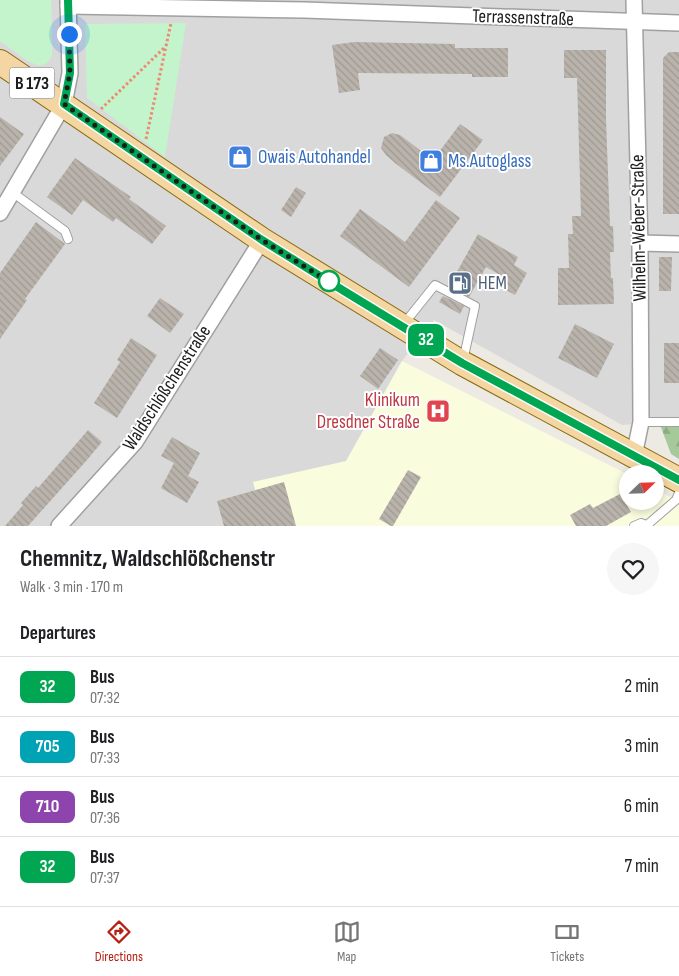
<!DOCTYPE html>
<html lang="en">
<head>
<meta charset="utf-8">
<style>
  :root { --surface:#fff; --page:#f6f6f6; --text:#202124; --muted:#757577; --line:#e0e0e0; --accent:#b81e11 }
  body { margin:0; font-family:"Sofia Sans Condensed",sans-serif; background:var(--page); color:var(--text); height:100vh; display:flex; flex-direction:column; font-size:19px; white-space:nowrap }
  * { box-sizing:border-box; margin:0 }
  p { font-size:16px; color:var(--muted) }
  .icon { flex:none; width:28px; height:28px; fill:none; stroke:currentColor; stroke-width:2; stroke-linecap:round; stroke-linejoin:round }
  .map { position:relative; height:526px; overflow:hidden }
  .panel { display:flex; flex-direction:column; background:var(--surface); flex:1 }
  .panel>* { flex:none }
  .badge { padding:0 10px; border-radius:8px; font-size:18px; line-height:32px }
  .needle { width:32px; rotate:67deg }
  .buttons { position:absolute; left:619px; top:465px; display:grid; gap:10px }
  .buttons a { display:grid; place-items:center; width:45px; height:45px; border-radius:50%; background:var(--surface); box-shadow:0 2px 8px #0003; font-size:25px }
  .you { position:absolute; width:25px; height:25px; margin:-12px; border:4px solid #fff; border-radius:50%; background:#1a73e8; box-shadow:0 0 0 8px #1a73e833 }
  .map>.badge { position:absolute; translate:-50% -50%; box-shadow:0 0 0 2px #fff }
  h2 { padding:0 20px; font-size:19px; line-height:45px }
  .round { display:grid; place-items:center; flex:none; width:52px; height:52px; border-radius:26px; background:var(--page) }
  .overview { display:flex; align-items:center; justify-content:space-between; height:85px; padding:0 20px }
  h1 { font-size:24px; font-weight:700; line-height:38px }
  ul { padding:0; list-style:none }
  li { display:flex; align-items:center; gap:15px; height:60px; padding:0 20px; border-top:1px solid var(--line) }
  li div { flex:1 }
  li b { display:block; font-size:19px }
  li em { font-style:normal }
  li .badge { min-width:55px; font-weight:700; text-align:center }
  .dock { display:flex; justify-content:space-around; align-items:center; height:70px; border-top:1px solid var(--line); background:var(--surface); font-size:14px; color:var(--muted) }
  .dock a { display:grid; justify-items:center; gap:2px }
  .dock .on { color:var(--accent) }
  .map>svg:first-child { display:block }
</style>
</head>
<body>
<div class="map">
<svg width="679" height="526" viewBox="0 0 679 526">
  <defs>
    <pattern id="forest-firs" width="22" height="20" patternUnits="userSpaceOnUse" patternTransform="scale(1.25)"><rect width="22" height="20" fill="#a5c99b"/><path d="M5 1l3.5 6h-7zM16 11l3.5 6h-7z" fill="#8dac85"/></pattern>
    <pattern id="building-back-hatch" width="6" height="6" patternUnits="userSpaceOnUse" patternTransform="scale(1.25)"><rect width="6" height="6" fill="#b9b3ac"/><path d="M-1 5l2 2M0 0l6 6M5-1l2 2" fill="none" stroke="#9e9993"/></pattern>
  </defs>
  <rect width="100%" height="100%" fill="#edeae3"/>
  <!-- residential -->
  <path fill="#dad9d9" d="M 51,0 L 679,0 L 679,421 L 622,425 L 434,320 L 402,361 L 346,462 L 254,482 L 265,526 L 0,526 L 0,41 L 30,62 L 52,56 Z"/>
  <!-- education -->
  <path fill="#f9fcdd" d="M 402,361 L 627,474 L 628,501 L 655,501 L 655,489 L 679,502 L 679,526 L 265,526 L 253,482 L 346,461 Z"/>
  <!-- forest -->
  <path fill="url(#forest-firs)" d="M 679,421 L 679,459 L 671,454 L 659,422 Z"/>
  <!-- park -->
  <g fill="#c3f4cb">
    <path d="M 0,0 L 51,0 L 52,56 L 47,63 L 39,66 L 30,62 L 0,41 Z"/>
    <path d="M 186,23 L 165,157 L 87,98 L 85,24 Z"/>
  </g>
  <!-- building -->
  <g fill="url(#building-back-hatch)">
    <path d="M 354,42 L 455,44 L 455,48 L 508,48 L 508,77 L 472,77 L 472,74 L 358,73 L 360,90 L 339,93 L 332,45 Z"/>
    <path d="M 564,50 L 606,50 L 606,120 L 610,226 L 613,226 L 614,252 L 610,252 L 611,278 L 613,278 L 614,304 L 558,305 L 558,268 L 569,268 L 568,234 L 573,234 L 572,216 L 581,216 L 577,78 L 564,78 Z"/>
    <path d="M 669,52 L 679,52 L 679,214 L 663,214 L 663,58 Z"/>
    <path d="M 0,117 L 24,134 L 0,166 Z"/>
    <path d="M 460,124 L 483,140 L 440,197 L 395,163 L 386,155 L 381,148 L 384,137 L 392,133 L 400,135 L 433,160 Z"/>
    <path d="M 75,158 L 131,197 L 129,199 L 166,226 L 152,244 L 116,218 L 113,222 L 83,200 L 72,215 L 47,197 Z"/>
    <path d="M 296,187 L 306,193 L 291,217 L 281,210 Z"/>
    <path d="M 436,200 L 460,218 L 409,287 L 340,236 L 360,209 L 405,242 Z"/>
    <path d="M 36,222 L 65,244 L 25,299 L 27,300 L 0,339 L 0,273 Z"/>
    <path d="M 478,234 L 518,257 L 514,265 L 527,273 L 515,295 L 502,288 L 507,279 L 486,267 L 469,297 L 449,286 Z"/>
    <path d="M 659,257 L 672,257 L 671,291 L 659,291 Z"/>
    <path d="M 443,296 L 464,306 L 460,314 L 439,302 Z"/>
    <path d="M 160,298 L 184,314 L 170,333 L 147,316 Z"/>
    <path d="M 575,324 L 614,344 L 597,378 L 558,358 Z"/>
    <path d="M 131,338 L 157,355 L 117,418 L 94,403 L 120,362 L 117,360 Z"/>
    <rect x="664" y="343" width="15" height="40"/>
    <path d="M 380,348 L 398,360 L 378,389 L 360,376 Z"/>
    <path d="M 88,430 L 102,442 L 87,460 L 28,526 L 5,526 L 23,505 L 21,503 L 36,486 L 38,488 Z"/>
    <path d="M 172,437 L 200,453 L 188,476 L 199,482 L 187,503 L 161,488 L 174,463 L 161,456 Z"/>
    <path d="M 408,470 L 421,477 L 393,526 L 391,526 L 379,519 Z"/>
    <path d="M 284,482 L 296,526 L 224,526 L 217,501 Z"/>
    <path d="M 620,494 L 631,512 L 606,526 L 576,526 L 570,515 L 590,504 L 593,508 Z"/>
  </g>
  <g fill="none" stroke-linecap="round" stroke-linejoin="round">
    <!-- lane casing -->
    <g stroke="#a0a0a0" stroke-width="10">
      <g id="lane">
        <path d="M 12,192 L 65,231 L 68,239"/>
        <path d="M 403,325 L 435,285 L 475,306 L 463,361"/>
        <path d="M 641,422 L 679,422"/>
        <path d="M 647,525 L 676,500 L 679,493"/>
        <path d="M 634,526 L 641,523 L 649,526"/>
      </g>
    </g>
    <!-- street casing -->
    <g stroke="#a0a0a0" stroke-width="18">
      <g id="street">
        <path d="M 634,0 L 640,248 L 641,422 L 634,456"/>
        <path d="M 68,6 L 304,10 L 679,23"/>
        <path d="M 0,213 L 64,104 L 70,73 L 68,0"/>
        <path d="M 640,243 L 679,244"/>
        <path d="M 59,526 L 135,442 L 262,240"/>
      </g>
    </g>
    <!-- primary casing -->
    <g stroke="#88690d" stroke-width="26">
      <path id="primary" d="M 0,62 L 262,240 L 462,363 L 679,480"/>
    </g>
    <!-- path -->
    <g stroke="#ed8a74" stroke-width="3" stroke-dasharray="2.5 2.5" stroke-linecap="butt">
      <path d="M 101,109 L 165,47"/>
      <path d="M 146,139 L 171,23"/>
    </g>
    <!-- lane -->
    <use href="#lane" stroke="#fff" stroke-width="8"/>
    <!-- street -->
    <use href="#street" stroke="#fff" stroke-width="15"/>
    <!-- primary -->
    <use href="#primary" stroke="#f3d6a2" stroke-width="24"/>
  </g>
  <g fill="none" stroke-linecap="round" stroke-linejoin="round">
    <!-- line casing -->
    <g stroke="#fff" stroke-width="11">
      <path id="line" d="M 68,0 L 70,73 L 64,104 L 262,240 L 344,291 L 462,363 L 679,480"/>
    </g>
    <!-- line -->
    <use href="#line" stroke="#00a651" stroke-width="8"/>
    <!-- walk -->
    <path stroke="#1c1c1c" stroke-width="5" stroke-dasharray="0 9" d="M 69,34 L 70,73 L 64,104 L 262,240 L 331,283 L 329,281"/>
  </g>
  <!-- icons -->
  <defs>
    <g id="shop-square" transform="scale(1.25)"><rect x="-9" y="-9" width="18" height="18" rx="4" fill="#3f7fe0" stroke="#fff"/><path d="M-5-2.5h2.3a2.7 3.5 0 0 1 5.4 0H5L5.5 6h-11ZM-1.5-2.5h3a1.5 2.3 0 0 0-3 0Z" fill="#fff"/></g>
    <g id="fuel-square" transform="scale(1.25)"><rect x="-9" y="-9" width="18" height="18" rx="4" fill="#5c6f8a" stroke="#fff"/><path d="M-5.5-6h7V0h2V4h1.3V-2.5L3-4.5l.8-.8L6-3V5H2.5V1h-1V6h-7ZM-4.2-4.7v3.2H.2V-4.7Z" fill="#fff"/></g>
    <g id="hospital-square" transform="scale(1.25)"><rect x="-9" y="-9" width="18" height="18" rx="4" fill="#e0444e" stroke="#fff"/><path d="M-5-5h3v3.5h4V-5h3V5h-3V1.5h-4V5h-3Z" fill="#fff"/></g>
  </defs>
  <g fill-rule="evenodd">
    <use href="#shop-square" x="240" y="157"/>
    <use href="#shop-square" x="431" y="161"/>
    <use href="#fuel-square" x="460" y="283"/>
    <use href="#hospital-square" x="438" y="411"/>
  </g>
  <!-- markers -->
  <circle fill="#fff" stroke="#00a651" stroke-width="2.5" cx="329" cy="281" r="10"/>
  <g text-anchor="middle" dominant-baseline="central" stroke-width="4" stroke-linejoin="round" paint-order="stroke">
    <!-- shield labels -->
    <rect fill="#fff" stroke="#606060" stroke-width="1" x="9.5" y="67.5" width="45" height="31" rx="4"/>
    <g font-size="18" font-weight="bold" fill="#1c1c1c">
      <text x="32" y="83">B 173</text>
    </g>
    <!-- street labels -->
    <g font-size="19" fill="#1c1c1c" stroke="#fff">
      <text transform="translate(523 18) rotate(2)">Terrassenstraße</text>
      <text transform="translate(639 228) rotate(-91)">Wilhelm-Weber-Straße</text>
      <text transform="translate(167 388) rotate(-57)">Waldschlößchenstraße</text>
    </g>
    <!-- shop labels -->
    <g font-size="19" fill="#366cbe" stroke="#fff" text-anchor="start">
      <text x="258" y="157">Owais Autohandel</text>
      <text x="448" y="161">Ms.Autoglass</text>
    </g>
    <!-- service labels -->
    <g font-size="19" fill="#4e5e75" stroke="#fff" text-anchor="start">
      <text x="478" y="283">HEM</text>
    </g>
    <!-- health labels -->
    <g font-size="19" fill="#be3a42" stroke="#fff" text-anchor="end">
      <text x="420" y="400">Klinikum<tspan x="420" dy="22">Dresdner Straße</tspan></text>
    </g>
  </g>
</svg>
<div class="buttons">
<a><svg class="needle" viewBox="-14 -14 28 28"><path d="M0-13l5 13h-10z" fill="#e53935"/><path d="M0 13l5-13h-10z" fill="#757577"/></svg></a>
</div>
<div class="you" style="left:69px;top:34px"></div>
<b class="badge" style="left:426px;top:340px;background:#00a651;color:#fff">32</b>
</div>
<section class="panel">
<div class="overview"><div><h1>Chemnitz, Waldschlößchenstr</h1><p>Walk · 3 min · 170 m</p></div><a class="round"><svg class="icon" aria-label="heart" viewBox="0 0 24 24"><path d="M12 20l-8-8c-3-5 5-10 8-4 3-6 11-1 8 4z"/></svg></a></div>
<h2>Departures</h2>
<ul>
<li><span class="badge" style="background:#00a651;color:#fff">32</span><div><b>Bus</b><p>07:32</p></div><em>2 min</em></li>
<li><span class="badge" style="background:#00a3b4;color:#fff">705</span><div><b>Bus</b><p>07:33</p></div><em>3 min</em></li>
<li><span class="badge" style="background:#8e44ad;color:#fff">710</span><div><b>Bus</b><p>07:36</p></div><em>6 min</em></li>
<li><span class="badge" style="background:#00a651;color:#fff">32</span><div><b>Bus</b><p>07:37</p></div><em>7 min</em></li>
</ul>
</section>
<nav class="dock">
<a class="on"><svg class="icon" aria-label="directions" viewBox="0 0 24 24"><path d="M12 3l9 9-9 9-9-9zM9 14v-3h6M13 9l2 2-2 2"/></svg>Directions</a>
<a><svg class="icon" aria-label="map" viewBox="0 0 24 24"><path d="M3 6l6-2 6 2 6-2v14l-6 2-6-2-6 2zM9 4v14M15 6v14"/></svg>Map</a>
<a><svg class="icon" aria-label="tickets" viewBox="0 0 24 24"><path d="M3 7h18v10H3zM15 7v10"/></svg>Tickets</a>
</nav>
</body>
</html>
